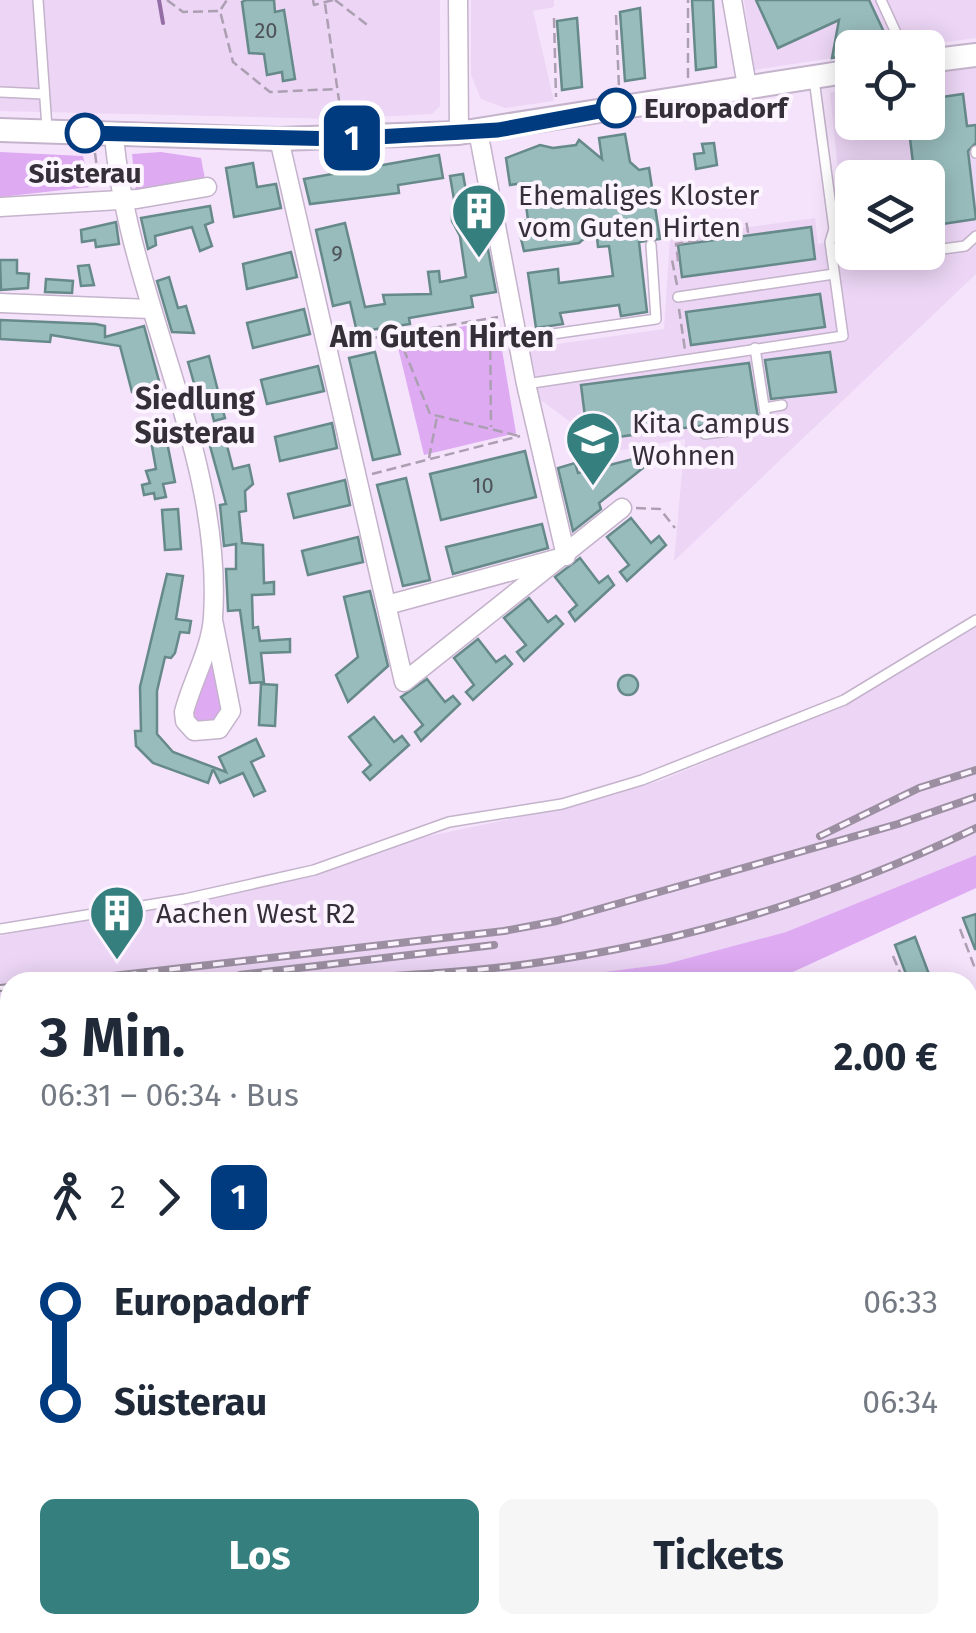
<!DOCTYPE html>
<html lang="de">
<head>
<meta charset="utf-8">
<style>
  :root { --surface:#fff; --page:#f6f6f7; --text:#1f2937; --muted:#747a83; --accent:#367f7f }
  body { margin:0; font-family:"Fira Sans",sans-serif; background:var(--page); color:var(--text); height:100vh; display:flex; flex-direction:column; font-size:38px; white-space:nowrap }
  * { box-sizing:border-box; margin:0 }
  p { font-size:32px; color:var(--muted) }
  .icon { flex:none; width:55px; height:55px; fill:none; stroke:currentColor; stroke-width:2; stroke-linecap:round; stroke-linejoin:round }
  .map { position:relative; flex:1; overflow:hidden }
  .details { position:absolute; left:0px; top:972px; width:978px; height:662px; display:flex; flex-direction:column; background:var(--surface); border-radius:30px 30px 0 0; box-shadow:0 5px 25px #0003 }
  .details>* { flex:none }
  .badge { padding:0 20px; border-radius:15px; font-size:35px; line-height:65px }
  .buttons { position:absolute; left:835px; top:30px; display:grid; gap:20px }
  .buttons a { display:grid; place-items:center; width:110px; height:110px; border-radius:15px; background:var(--surface); box-shadow:0 5px 25px #0003; font-size:50px }
  .map>.badge { position:absolute; translate:-50% -50%; box-shadow:0 0 0 5px #fff }
  .legs { display:flex; align-items:center; gap:15px; height:110px; padding:0 40px; font-size:32px }
  .legs p { margin-inline-start:auto }
  .head { display:flex; align-items:center; justify-content:space-between; height:170px; padding:0 40px }
  h1 { font-size:55px; font-weight:700; line-height:75px }
  .cta { display:flex; gap:20px; margin-top:auto; padding:20px 40px }
  .cta a { flex:1; height:115px; border-radius:15px; background:var(--accent); color:#fff; font-size:40px; font-weight:700; line-height:115px; text-align:center }
  .cta a+a { background:var(--page); color:var(--text) }
  ul { padding:0 40px; list-style:none }
  li { display:flex; align-items:center; gap:35px; height:100px; font-size:38px }
  li i { display:grid; place-items:center; width:15px; height:100%; margin:0 12px; background:currentColor }
  li i::after { content:''; width:25px; height:25px; margin:-12px; border:8px solid; border-radius:50%; background:var(--surface) }
  li p { margin-inline-start:auto }
  li:first-child i { background:linear-gradient(#0000 50%,currentColor 0) }
  li:last-child i { background:linear-gradient(currentColor 50%,#0000 0) }
  .map>svg:first-child { display:block }
</style>
</head>
<body>
<div class="map">
<svg width="976" height="1633" viewBox="0 0 976 1633">
  <rect width="100%" height="100%" fill="#f5e3fc"/>
  <!-- built -->
  <g fill="#ecd5f5" fill-rule="evenodd">
    <path d="M 0,0 L 440,0 L 440,106 L 432,114 L 337,119 L 0,111 Z"/>
    <path d="M 471,0 L 554,0 L 554,7 L 533,11 L 554,101 L 505,108 L 481,99 L 471,75 Z"/>
    <path d="M 744,0 L 976,0 L 976,38 L 907,47 L 852,48 L 852,55 L 754,70 Z"/>
    <path d="M 976,67 L 976,274 L 674,561 L 685,439 L 580,457 L 573,424 L 538,398 L 529,348 L 664,329 L 670,238 L 815,218 L 818,244 L 845,240 L 830,93 L 852,85 L 852,122 L 928,122 L 928,74 ZM 852,178 L 928,178 L 928,252 L 852,252 Z"/>
    <path d="M 976,625 L 976,855 L 786,932 L 666,964 L 527,982 L 10,982 L 10,1019 L 0,1020 L 0,936 L 304,877 L 420,838 L 590,802 L 662,780 L 813,718 Z"/>
  </g>
  <!-- green -->
  <g fill="#deabf3">
    <path d="M 0,152 L 83,156 L 90,187 L 0,197 Z"/>
    <path d="M 161,152 L 201,158 L 205,179 L 136,192 L 132,154 Z"/>
    <path d="M 497,320 L 516,433 L 424,455 L 396,339 Z"/>
    <path d="M 207,652 L 217,655 L 225,702 L 220,719 L 199,725 L 191,717 Z"/>
    <path d="M 976,855 L 976,888 L 771,982 L 527,982 L 666,964 L 786,932 Z"/>
    <path d="M 10,1019 L 10,1364 L 0,1366 L 0,1020 Z"/>
    <path d="M 0,1591 L 10,1597 L 10,1625 L 55,1625 L 68,1633 L 10,1633 L 0,1627 Z"/>
  </g>
  <g fill="none" stroke-linecap="round" stroke-linejoin="round">
    <!-- stream -->
    <path stroke="#956ea5" stroke-width="4" d="M 159,0 L 163,23"/>
  </g>
  <!-- building -->
  <g fill="#98bcbc" stroke="#668989" stroke-width="2.5">
    <path d="M 246,0 L 274,0 L 275,12 L 284,10 L 295,79 L 283,81 L 282,72 L 267,75 L 264,54 L 249,53 L 242,2 Z"/>
    <path d="M 692,0 L 713,0 L 716,67 L 696,70 Z"/>
    <path d="M 756,0 L 869,0 L 883,30 L 852,48 L 852,55 L 832,58 L 839,20 L 778,48 Z"/>
    <path d="M 640,8 L 645,78 L 625,81 L 620,12 Z"/>
    <path d="M 577,18 L 582,87 L 562,90 L 557,21 Z"/>
    <path d="M 963,94 L 967,126 L 976,125 L 976,143 L 968,151 L 976,219 L 929,226 L 928,178 L 923,178 L 921,162 L 913,163 L 908,122 L 928,122 L 928,99 Z"/>
    <path d="M 625,134 L 630,162 L 639,170 L 649,168 L 660,239 L 639,242 L 647,312 L 621,316 L 619,305 L 560,313 L 563,324 L 536,328 L 528,273 L 558,269 L 559,283 L 613,276 L 609,246 L 598,247 L 596,228 L 579,243 L 524,251 L 517,222 L 528,220 L 523,183 L 510,185 L 506,158 L 540,145 L 553,148 L 576,145 L 579,140 L 602,159 L 599,138 Z"/>
    <path d="M 714,143 L 717,165 L 696,169 L 694,154 L 704,153 L 702,144 Z"/>
    <path d="M 439,155 L 443,178 L 398,185 L 399,193 L 310,204 L 304,179 Z"/>
    <path d="M 253,163 L 257,187 L 276,184 L 281,208 L 234,217 L 226,168 Z"/>
    <path d="M 463,174 L 466,191 L 478,196 L 496,292 L 471,296 L 473,307 L 409,318 L 410,324 L 357,332 L 350,302 L 333,306 L 316,230 L 345,223 L 365,307 L 385,304 L 383,295 L 431,294 L 428,272 L 439,271 L 440,282 L 466,277 L 460,236 L 452,221 L 452,212 L 456,211 L 450,176 Z"/>
    <path d="M 210,206 L 213,222 L 205,225 L 212,246 L 200,251 L 192,227 L 155,236 L 156,245 L 148,249 L 141,218 Z"/>
    <path d="M 116,222 L 119,244 L 96,247 L 95,240 L 82,242 L 81,230 Z"/>
    <path d="M 811,227 L 815,259 L 682,277 L 678,245 Z"/>
    <path d="M 291,252 L 297,277 L 247,289 L 243,264 Z"/>
    <path d="M 0,260 L 17,260 L 17,273 L 29,274 L 28,288 L 1,290 Z"/>
    <path d="M 89,265 L 94,285 L 81,286 L 78,266 Z"/>
    <path d="M 169,277 L 178,308 L 186,306 L 194,333 L 172,332 L 157,281 Z"/>
    <path d="M 46,279 L 73,281 L 72,293 L 45,292 Z"/>
    <path d="M 820,294 L 825,327 L 691,345 L 686,312 Z"/>
    <path d="M 304,309 L 310,334 L 253,348 L 247,323 Z"/>
    <path d="M 0,320 L 96,324 L 105,326 L 105,337 L 144,326 L 162,392 L 132,392 L 120,346 L 51,335 L 50,342 L 0,339 Z"/>
    <path d="M 375,352 L 400,454 L 373,460 L 349,358 Z"/>
    <path d="M 830,352 L 836,392 L 771,399 L 765,360 Z"/>
    <path d="M 209,356 L 225,418 L 214,421 L 208,398 L 199,401 L 188,362 Z"/>
    <path d="M 749,363 L 758,418 L 588,441 L 581,385 Z"/>
    <path d="M 318,366 L 324,391 L 267,404 L 261,380 Z"/>
    <path d="M 332,423 L 337,448 L 280,461 L 275,437 Z"/>
    <path d="M 164,427 L 175,482 L 163,484 L 166,497 L 155,499 L 154,493 L 144,495 L 142,485 L 150,483 L 146,471 L 156,469 L 151,441 L 145,442 L 142,431 Z"/>
    <path d="M 223,430 L 233,469 L 249,465 L 253,484 L 245,491 L 246,511 L 239,512 L 242,543 L 263,545 L 264,583 L 274,582 L 274,594 L 252,595 L 253,628 L 258,627 L 260,641 L 290,639 L 290,652 L 261,653 L 264,682 L 250,683 L 240,610 L 228,611 L 226,569 L 236,569 L 236,544 L 224,546 L 220,505 L 226,504 L 207,435 Z"/>
    <path d="M 525,451 L 536,497 L 441,520 L 430,474 Z"/>
    <path d="M 641,457 L 643,468 L 599,503 L 601,509 L 573,531 L 558,468 L 575,463 L 578,473 Z"/>
    <path d="M 406,478 L 430,580 L 403,586 L 377,485 Z"/>
    <path d="M 345,480 L 350,505 L 294,518 L 288,494 Z"/>
    <path d="M 178,509 L 181,549 L 165,550 L 162,510 Z"/>
    <path d="M 631,518 L 651,543 L 659,536 L 666,545 L 627,581 L 620,572 L 629,565 L 607,537 Z"/>
    <path d="M 542,524 L 548,548 L 453,574 L 446,547 Z"/>
    <path d="M 358,537 L 363,562 L 308,575 L 302,551 Z"/>
    <path d="M 580,558 L 599,583 L 608,576 L 614,585 L 575,621 L 569,612 L 577,605 L 555,577 Z"/>
    <path d="M 167,574 L 183,576 L 176,619 L 191,621 L 189,633 L 180,632 L 175,653 L 171,658 L 165,657 L 157,691 L 157,734 L 173,752 L 226,772 L 219,757 L 256,739 L 264,756 L 251,762 L 265,791 L 254,796 L 243,773 L 220,783 L 213,769 L 208,783 L 153,763 L 136,746 L 135,731 L 141,731 L 140,687 Z"/>
    <path d="M 370,591 L 388,666 L 348,702 L 336,675 L 358,657 L 344,597 Z"/>
    <path d="M 529,598 L 548,622 L 556,616 L 563,624 L 524,661 L 517,652 L 526,645 L 504,618 Z"/>
    <path d="M 478,639 L 496,662 L 505,656 L 512,664 L 473,700 L 466,692 L 474,685 L 454,658 Z"/>
    <circle cx="628" cy="685" r="10"/>
    <path d="M 427,679 L 445,702 L 453,696 L 460,704 L 421,741 L 415,732 L 423,725 L 401,697 Z"/>
    <path d="M 261,684 L 277,685 L 275,726 L 259,725 Z"/>
    <path d="M 374,717 L 394,742 L 402,736 L 409,745 L 370,780 L 363,772 L 371,765 L 349,737 Z"/>
    <path d="M 976,914 L 976,949 L 975,949 L 963,918 Z"/>
    <path d="M 915,937 L 927,969 L 932,982 L 909,982 L 895,945 Z"/>
  </g>
  <g fill="none" stroke-linecap="round" stroke-linejoin="round">
    <!-- lane casing -->
    <g stroke="#c4b3cb" stroke-width="12">
      <g id="lane">
        <path d="M 38,0 L 47,128"/>
        <path d="M 881,0 L 903,48"/>
        <path d="M 814,79 L 834,229 L 852,226"/>
        <path d="M 0,92 L 44,94"/>
        <path d="M 976,151 L 976,153"/>
        <path d="M 928,251 L 965,246 L 976,236"/>
        <path d="M 913,252 L 918,252"/>
        <path d="M 678,297 L 834,274"/>
        <path d="M 518,339 L 656,319 L 651,245"/>
        <path d="M 526,384 L 843,336 L 830,242 L 834,229"/>
        <path d="M 765,408 L 782,405"/>
        <path d="M 705,434 L 767,426 L 755,348"/>
        <path d="M 0,929 L 185,899 L 314,870 L 449,822 L 562,804 L 642,780 L 844,700 L 976,620"/>
        <path d="M 0,1465 L 10,1471"/>
        <path d="M 0,1570 L 10,1576"/>
        <path d="M 90,1625 L 103,1633"/>
        <path d="M 257,1625 L 269,1633"/>
      </g>
    </g>
    <!-- street casing -->
    <g stroke="#c4b3cb" stroke-width="21">
      <g id="street">
        <path d="M 458,0 L 459,133"/>
        <path d="M 732,0 L 747,86"/>
        <path d="M 478,131 L 526,384 L 566,556"/>
        <path d="M 114,135 C 127,296 224,455 213,617 C 211,649 192,681 184,712 L 185,721 L 194,731 L 219,729 L 231,711 L 213,620"/>
        <path d="M 279,139 L 404,682 L 622,508"/>
        <path d="M 0,207 L 137,199 L 207,187"/>
        <path d="M 0,303 L 150,309"/>
        <path d="M 387,605 L 556,559"/>
        <path d="M 968,1035 L 976,1032"/>
        <path d="M 968,1268 L 976,1260"/>
        <path d="M 968,1295 L 976,1303"/>
        <path d="M 558,1625 L 565,1633"/>
        <path d="M 794,1625 L 795,1633"/>
      </g>
    </g>
    <!-- secondary casing -->
    <g stroke="#c4b3cb" stroke-width="26">
      <g id="secondary">
        <path d="M 928,61 L 976,55"/>
        <path d="M 0,130 L 279,139 L 459,133 L 852,71"/>
        <path d="M 968,1018 L 976,1014"/>
        <path d="M 0,1400 L 10,1398"/>
        <path d="M 0,1419 L 10,1416"/>
      </g>
    </g>
    <!-- path -->
    <g stroke="#ac9fb2" stroke-width="2.5" stroke-dasharray="10 5" stroke-linecap="butt">
      <path d="M 167,0 L 183,12 L 220,11 L 233,62 L 270,92 L 337,89"/>
      <path d="M 313,0 L 314,5 L 333,0"/>
      <path d="M 335,0 L 370,27"/>
      <path d="M 325,4 L 342,121"/>
      <path d="M 221,9 L 227,0"/>
      <path d="M 616,15 L 619,88"/>
      <path d="M 554,18 L 556,97"/>
      <path d="M 688,78 L 688,0"/>
      <path d="M 95,153 L 99,184"/>
      <path d="M 677,285 L 672,260 L 678,260 L 676,244 L 748,232 L 746,220"/>
      <path d="M 679,309 L 685,350"/>
      <path d="M 490,320 L 491,427"/>
      <path d="M 398,335 L 430,414 L 519,436"/>
      <path d="M 343,343 L 498,317"/>
      <path d="M 429,458 L 437,417"/>
      <path d="M 372,474 L 520,436"/>
      <path d="M 636,508 L 660,509 L 675,528"/>
      <path d="M 960,929 L 976,971"/>
      <path d="M 893,956 L 904,982"/>
      <path d="M 452,1625 L 458,1633"/>
      <path d="M 141,1633 L 145,1625"/>
      <path d="M 179,1633 L 184,1625"/>
    </g>
    <!-- lane -->
    <use href="#lane" stroke="#fff" stroke-width="9"/>
    <!-- street -->
    <use href="#street" stroke="#fff" stroke-width="18"/>
    <!-- secondary -->
    <use href="#secondary" stroke="#fff" stroke-width="22"/>
    <!-- rail casing -->
    <g stroke="#9b8fa1" stroke-width="8">
      <g id="rail">
        <path d="M 820,836 L 919,788 L 976,770"/>
        <path d="M 240,975 L 494,945"/>
        <path d="M 324,980 C 392,976 461,973 528,964 C 684,943 835,896 976,828"/>
        <path d="M 60,982 L 504,931 L 557,921 L 898,824 L 976,797"/>
        <path d="M 0,988 L 10,987"/>
        <path d="M 0,1009 L 10,1008"/>
      </g>
    </g>
    <!-- rail -->
    <use href="#rail" stroke="#fcf4ff" stroke-width="4" stroke-dasharray="11" stroke-linecap="butt"/>
  </g>
  <g fill="none" stroke-linecap="round" stroke-linejoin="round">
    <!-- line-1 casing -->
    <g stroke="#fff" stroke-width="22">
      <path id="line-1" d="M 85,133 L 342,139 L 498,130 L 616,108"/>
    </g>
    <!-- line-1 -->
    <use href="#line-1" stroke="#003b80" stroke-width="15"/>
  </g>
  <!-- icons -->
  <defs>
    <g id="building-pin" transform="scale(2.875)"><path d="M0 17L-7.5 6A9.5 9.5 0 1 1 7.5 6Z" fill="#367f7f" stroke="#fcf4ff"/><path d="M-4-6H4V6H1V3H-1V6H-4ZM-2.5-4.3h1.7v1.8h-1.7ZM.8-4.3h1.7v1.8H.8ZM-2.5-1h1.7V.8h-1.7ZM.8-1h1.7V.8H.8Z" fill="#fff"/></g>
    <g id="school-pin" transform="scale(2.875)"><path d="M0 17L-7.5 6A9.5 9.5 0 1 1 7.5 6Z" fill="#367f7f" stroke="#fcf4ff"/><path d="M0-5L7-2L0 1L-7-2ZM-4 1L0 2.5L4 1V4Q0 6-4 4Z" fill="#fff"/></g>
  </defs>
  <g fill-rule="evenodd">
    <use href="#building-pin" x="479" y="211"/>
    <use href="#school-pin" x="593" y="439"/>
    <use href="#building-pin" x="117" y="913"/>
  </g>
  <!-- markers -->
  <g fill="#fff" stroke="#003b80" stroke-width="5">
    <circle cx="616" cy="108" r="18"/>
    <circle cx="85" cy="133" r="18"/>
  </g>
  <g text-anchor="middle" dominant-baseline="central" stroke-width="8" stroke-linejoin="round" paint-order="stroke">
    <!-- number labels -->
    <g font-size="22" fill="#4e5259">
      <text x="266" y="30">20</text>
      <text x="337" y="253">9</text>
      <text x="483" y="485">10</text>
    </g>
    <!-- stop labels -->
    <g font-size="28" font-weight="bold" fill="#352f38" stroke="#fcf4ff" text-anchor="start">
      <text x="644" y="108">Europadorf</text>
      <text x="85" y="173" text-anchor="middle">Süsterau</text>
    </g>
    <!-- poi labels -->
    <g font-size="28" fill="#352f38" stroke="#fcf4ff" text-anchor="start">
      <text x="518" y="195">Ehemaliges Kloster<tspan x="518" dy="32">vom Guten Hirten</tspan></text>
      <text x="632" y="423">Kita Campus<tspan x="632" dy="32">Wohnen</tspan></text>
      <text x="156" y="913">Aachen West R2</text>
    </g>
    <!-- neighbourhood labels -->
    <g font-size="30" font-weight="bold" fill="#352f38" stroke="#fcf4ff">
      <text x="442" y="337">Am Guten Hirten</text>
      <text x="195" y="399">Siedlung<tspan x="195" dy="34">Süsterau</tspan></text>
    </g>
  </g>
</svg>
<div class="buttons">
<a><svg class="icon" aria-label="locate" viewBox="0 0 24 24"><circle cx="12" cy="12" r="6"/><path d="M12 2v4M12 18v4M2 12h4M18 12h4"/></svg></a>
<a><svg class="icon" aria-label="layers" viewBox="0 0 24 24"><path d="M12 4l9 5-9 5-9-5zM3 14l9 5 9-5"/></svg></a>
</div>
<b class="badge" style="left:352px;top:138px;background:#003b80;color:#fff">1</b>
<section class="details">
<div class="head"><div><h1>3 Min.</h1><p>06:31 – 06:34 · Bus</p></div><b>2.00 €</b></div>
<div class="legs"><svg class="icon" aria-label="walk" viewBox="0 0 24 24"><circle cx="13" cy="4" r="2"/><path d="M13 8l-2 6 4 7M11 14l-3 7M7 12l3-4h3l4 4"/></svg>2<svg class="icon" aria-label="forward" viewBox="0 0 24 24"><path d="M9 5l7 7-7 7"/></svg><b class="badge" style="background:#003b80;color:#fff">1</b></div>
<ul>
<li><i style="color:#003b80"></i><b>Europadorf</b><p>06:33</p></li>
<li><i style="color:#003b80"></i><b>Süsterau</b><p>06:34</p></li>
</ul>
<div class="cta"><a>Los</a><a>Tickets</a></div>
</section>
</div>
</body>
</html>
